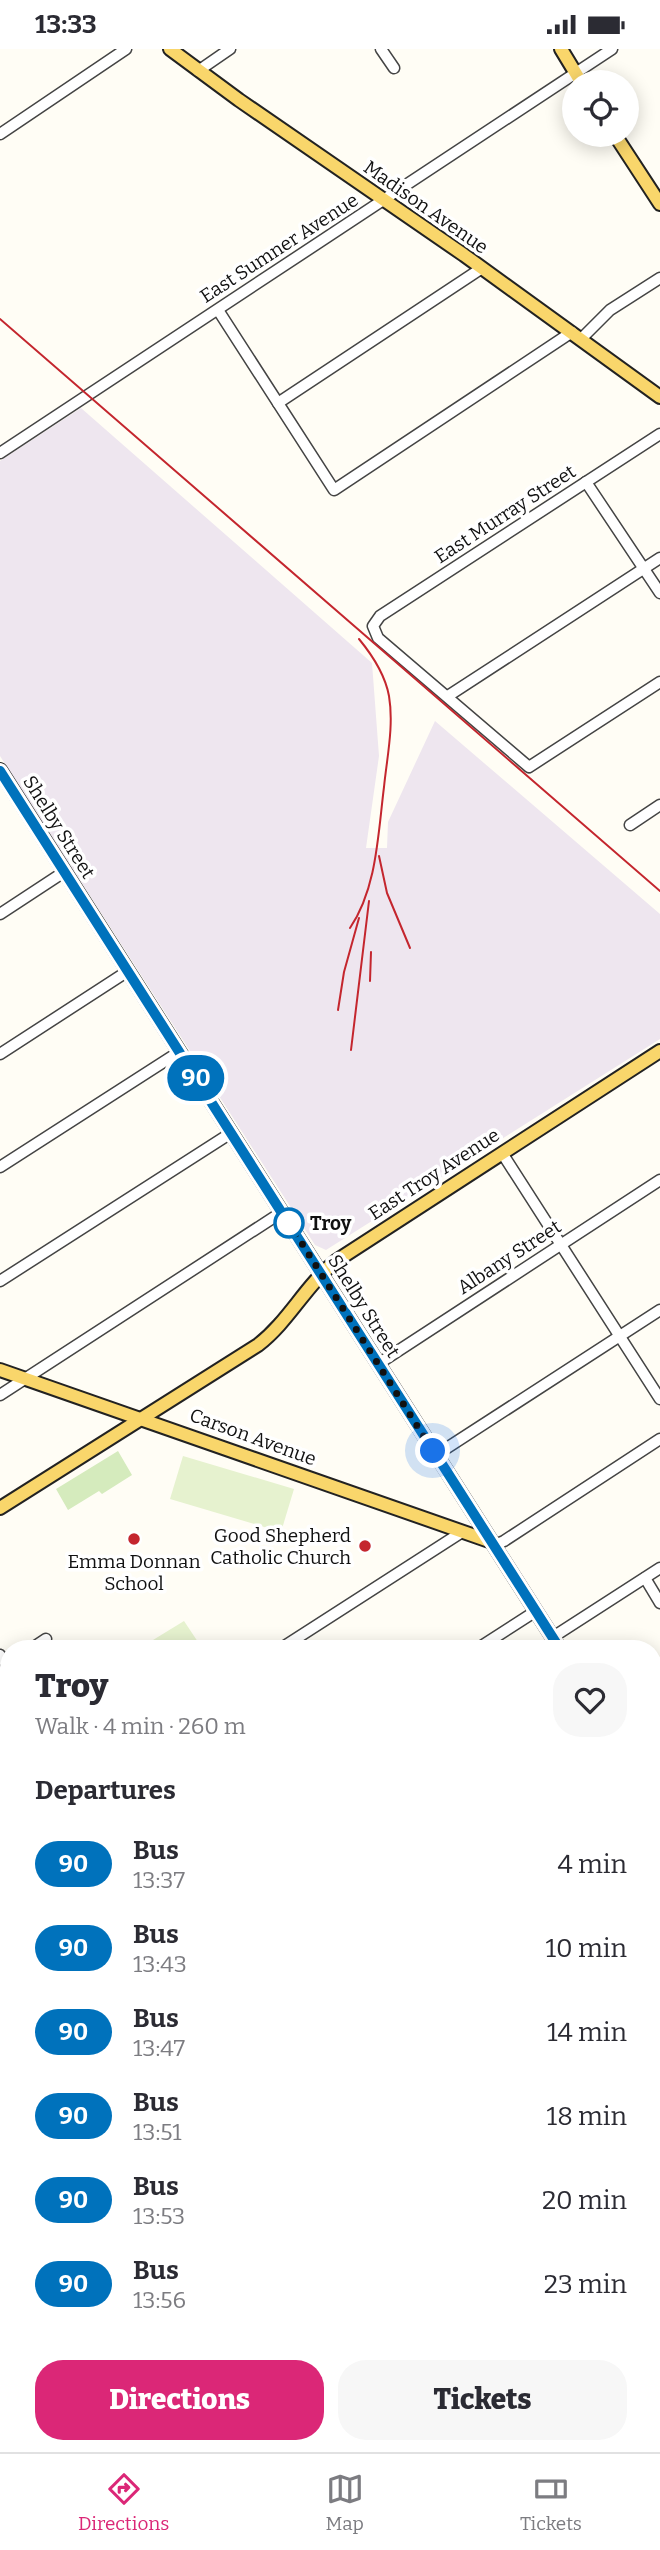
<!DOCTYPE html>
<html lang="en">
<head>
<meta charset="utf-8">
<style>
  :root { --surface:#fff; --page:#f7f7f7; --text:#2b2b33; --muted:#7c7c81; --line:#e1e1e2; --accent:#db2777 }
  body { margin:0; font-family:Bitter,serif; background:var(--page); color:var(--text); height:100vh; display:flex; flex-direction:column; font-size:26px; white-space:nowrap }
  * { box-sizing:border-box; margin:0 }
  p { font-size:23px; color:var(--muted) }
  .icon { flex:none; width:38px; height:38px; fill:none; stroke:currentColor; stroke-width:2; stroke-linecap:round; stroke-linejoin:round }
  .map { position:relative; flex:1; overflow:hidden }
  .side { position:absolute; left:0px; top:1591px; width:662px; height:814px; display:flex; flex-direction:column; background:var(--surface); border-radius:28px 28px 0 0; box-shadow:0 4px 18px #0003 }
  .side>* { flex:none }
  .badge { padding:0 14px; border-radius:23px; font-size:24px; line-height:46px }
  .controls { position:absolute; left:562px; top:21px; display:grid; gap:14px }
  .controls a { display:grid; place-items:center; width:77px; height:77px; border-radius:50%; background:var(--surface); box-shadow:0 4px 18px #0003; font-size:35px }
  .you { position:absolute; width:35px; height:35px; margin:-18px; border:5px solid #fff; border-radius:50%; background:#1a73e8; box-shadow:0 0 0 10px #1a73e833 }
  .map>.badge { position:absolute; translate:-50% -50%; box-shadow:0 0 0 4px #fff }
  h2 { padding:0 35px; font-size:26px; line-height:63px }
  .round { display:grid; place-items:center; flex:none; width:74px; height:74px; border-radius:28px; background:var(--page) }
  .headline { display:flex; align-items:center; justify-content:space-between; height:119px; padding:0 35px }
  h1 { font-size:33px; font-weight:800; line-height:52px }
  .button { display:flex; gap:14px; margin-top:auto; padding:14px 35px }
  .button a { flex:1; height:80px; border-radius:28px; background:var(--accent); color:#fff; font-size:28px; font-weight:800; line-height:80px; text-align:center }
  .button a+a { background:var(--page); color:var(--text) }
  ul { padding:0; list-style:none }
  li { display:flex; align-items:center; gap:21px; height:84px; padding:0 35px }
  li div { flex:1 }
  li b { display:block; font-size:26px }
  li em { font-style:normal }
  li .badge { min-width:77px; font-weight:700; text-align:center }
  .status { display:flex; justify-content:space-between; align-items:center; height:49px; padding:0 35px; background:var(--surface); direction:ltr }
  .status svg { height:19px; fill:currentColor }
  .tab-bar { display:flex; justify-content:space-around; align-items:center; height:98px; border-top:2px solid var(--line); background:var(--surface); font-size:19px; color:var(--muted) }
  .tab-bar a { display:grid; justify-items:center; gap:4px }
  .tab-bar .active { color:var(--accent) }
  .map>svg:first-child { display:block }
</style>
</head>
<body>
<div class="status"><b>13:33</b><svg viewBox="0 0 49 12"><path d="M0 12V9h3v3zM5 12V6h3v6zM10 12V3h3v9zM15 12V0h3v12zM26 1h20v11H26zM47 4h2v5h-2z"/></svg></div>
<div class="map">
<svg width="660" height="2403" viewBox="0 0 660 2403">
  <rect width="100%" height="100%" fill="#fffdf5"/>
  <!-- industrial -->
  <path fill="#eee6ef" d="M 81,359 L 372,614 L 379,707 L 366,799 L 387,799 L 388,773 L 435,672 L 660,865 L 660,990 L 326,1201 L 315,1196 L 0,707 L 0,412 Z"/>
  <!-- green -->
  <path fill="#d5ebbd" d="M 118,1402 L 132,1426 L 102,1445 L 99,1442 L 68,1461 L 56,1440 Z"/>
  <!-- pitch -->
  <g fill="#e6f2cf">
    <path d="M 183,1407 L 294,1440 L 281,1483 L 170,1450 Z"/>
    <path d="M 184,1572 L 202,1599 L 140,1599 Z"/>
  </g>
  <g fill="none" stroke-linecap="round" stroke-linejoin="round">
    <!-- minor casing -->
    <g stroke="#444" stroke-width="13">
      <g id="minor">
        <path d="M 381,0 L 394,19"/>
        <path d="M 198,22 L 230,0"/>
        <path d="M 0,85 L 126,0"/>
        <path d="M 218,261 L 334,441 L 572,283"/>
        <path d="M 581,290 L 610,261 L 660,229"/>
        <path d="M 278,354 L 482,219"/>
        <path d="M 660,385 L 380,567 L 373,577 L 378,589 L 529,718 L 660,633"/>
        <path d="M 0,404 L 612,0"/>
        <path d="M 586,433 L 660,544"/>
        <path d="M 448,647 L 660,509"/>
        <path d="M 630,776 L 660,756"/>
        <path d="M 0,865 L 64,823"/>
        <path d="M 0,1005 L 128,922"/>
        <path d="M 502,1104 L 660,1350"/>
        <path d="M 0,1118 L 179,1003"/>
        <path d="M 0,1232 L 231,1084"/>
        <path d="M 378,1315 L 660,1131"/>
        <path d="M 0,1346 L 282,1163"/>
        <path d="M 436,1406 L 660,1261"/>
        <path d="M 492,1493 L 497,1495 L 504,1492 L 660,1390"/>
        <path d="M 645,1529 L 660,1554"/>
        <path d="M 553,1588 L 660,1519"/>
        <path d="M 31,1600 L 46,1590"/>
        <path d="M 280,1600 L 462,1483"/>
        <path d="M 477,1600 L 536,1562"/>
        <path d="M 0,1606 L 9,1619"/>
        <path d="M 0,1794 L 9,1808"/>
        <path d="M 653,1811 L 660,1807"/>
        <path d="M 0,1855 L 9,1849"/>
        <path d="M 653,1940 L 660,1936"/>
        <path d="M 0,1990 L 9,2004"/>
        <path d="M 653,2069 L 660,2064"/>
        <path d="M 0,2098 L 9,2092"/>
        <path d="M 0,2226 L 9,2221"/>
        <path d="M 0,2297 L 9,2311"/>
        <path d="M 0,2356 L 9,2350"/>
        <path d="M 63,2396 L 68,2403"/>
        <path d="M 125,2403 L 138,2396"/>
        <path d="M 323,2403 L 334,2396"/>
        <path d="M 524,2403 L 535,2396"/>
      </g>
    </g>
    <!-- major casing -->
    <g stroke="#222" stroke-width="16">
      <g id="major">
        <path d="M 170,0 L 239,51 L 464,206 L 660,348"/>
        <path d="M 561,0 L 581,33"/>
        <path d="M 615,86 L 660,155"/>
        <path d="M 0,721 L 560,1600"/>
        <path d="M 0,1321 L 492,1493"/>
        <path d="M 0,1459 L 258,1296 C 289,1272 305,1237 336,1212 L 660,1002"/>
        <path d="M 653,1744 L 660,1756"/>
      </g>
    </g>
    <!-- highway casing -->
    <g stroke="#222" stroke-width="18">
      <g id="highway">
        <path d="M 0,1708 L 9,1715"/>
        <path d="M 0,1739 L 9,1746"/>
        <path d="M 653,2231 L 660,2238"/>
        <path d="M 653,2267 L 660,2274"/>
      </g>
    </g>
    <!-- minor -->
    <use href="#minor" stroke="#fff" stroke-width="10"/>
    <!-- major -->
    <use href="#major" stroke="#f9d66b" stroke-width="12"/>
    <!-- highway -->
    <use href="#highway" stroke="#f5a25d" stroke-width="14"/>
    <!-- rail -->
    <g stroke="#c4262e" stroke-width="2">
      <path d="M 0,270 L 660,842"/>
      <path d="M 379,807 L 387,844 L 410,899"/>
      <path d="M 350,879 C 377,839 378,785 384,738 C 387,708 394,677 389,647 C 385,625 373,607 359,590"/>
      <path d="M 370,932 L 371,903"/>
      <path d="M 338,961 L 344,923 L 359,869"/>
      <path d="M 351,1001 L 369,852"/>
    </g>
  </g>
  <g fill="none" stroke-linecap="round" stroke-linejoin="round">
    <!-- line casing -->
    <g stroke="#fff" stroke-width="16">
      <path id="line" d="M 0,722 L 560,1600"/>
    </g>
    <!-- line -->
    <use href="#line" stroke="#0072bc" stroke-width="10"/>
    <!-- walk -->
    <path stroke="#111" stroke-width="7" stroke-dasharray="0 12.6" d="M 289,1174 L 433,1402"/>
  </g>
  <!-- markers -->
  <circle fill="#fff" stroke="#0072bc" stroke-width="3.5" cx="289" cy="1174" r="14"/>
  <g fill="#c4262e" stroke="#fff" stroke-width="2.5">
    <circle cx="134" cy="1490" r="7"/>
    <circle cx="365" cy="1497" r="7"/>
  </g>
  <g text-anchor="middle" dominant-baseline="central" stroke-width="7" stroke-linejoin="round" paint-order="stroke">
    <!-- street labels -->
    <g font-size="19" fill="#111" stroke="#fff">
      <text transform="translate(426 158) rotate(35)">Madison Avenue</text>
      <text transform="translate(279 199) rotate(-33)">East Sumner Avenue</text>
      <text transform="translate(505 465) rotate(-33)">East Murray Street</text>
      <text transform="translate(59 778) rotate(58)">Shelby Street</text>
      <text transform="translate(434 1125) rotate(-33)">East Troy Avenue</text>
      <text transform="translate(509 1208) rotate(-33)">Albany Street</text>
      <text transform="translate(364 1257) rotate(58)">Shelby Street</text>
      <text transform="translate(253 1388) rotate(20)">Carson Avenue</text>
    </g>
    <!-- stop labels -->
    <g font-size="19" font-weight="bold" fill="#111" stroke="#fff" text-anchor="start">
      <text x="310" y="1174">Troy</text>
    </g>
    <!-- poi labels -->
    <g font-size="19" fill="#111" stroke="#fff" text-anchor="end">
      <text x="351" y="1486">Good Shepherd<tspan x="351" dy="22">Catholic Church</tspan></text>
      <text x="134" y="1512" text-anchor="middle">Emma Donnan<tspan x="134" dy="22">School</tspan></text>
    </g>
  </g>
</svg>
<div class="controls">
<a><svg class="icon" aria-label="locate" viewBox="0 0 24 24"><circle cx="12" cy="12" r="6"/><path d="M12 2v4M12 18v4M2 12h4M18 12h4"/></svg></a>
</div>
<div class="you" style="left:433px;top:1402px"></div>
<b class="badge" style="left:196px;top:1029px;background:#0072bc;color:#fff">90</b>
<section class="side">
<div class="headline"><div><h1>Troy</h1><p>Walk · 4 min · 260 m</p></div><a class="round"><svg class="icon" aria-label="heart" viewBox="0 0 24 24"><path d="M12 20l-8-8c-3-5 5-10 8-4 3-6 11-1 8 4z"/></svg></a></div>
<h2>Departures</h2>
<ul>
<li><span class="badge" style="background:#0072bc;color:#fff">90</span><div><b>Bus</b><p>13:37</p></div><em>4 min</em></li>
<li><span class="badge" style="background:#0072bc;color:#fff">90</span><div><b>Bus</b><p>13:43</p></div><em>10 min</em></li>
<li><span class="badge" style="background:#0072bc;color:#fff">90</span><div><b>Bus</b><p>13:47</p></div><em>14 min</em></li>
<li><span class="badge" style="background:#0072bc;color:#fff">90</span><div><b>Bus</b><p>13:51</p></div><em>18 min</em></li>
<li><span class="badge" style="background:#0072bc;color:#fff">90</span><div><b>Bus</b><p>13:53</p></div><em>20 min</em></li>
<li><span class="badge" style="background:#0072bc;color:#fff">90</span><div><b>Bus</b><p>13:56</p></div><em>23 min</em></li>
</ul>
<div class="button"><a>Directions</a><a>Tickets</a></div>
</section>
</div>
<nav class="tab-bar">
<a class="active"><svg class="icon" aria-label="directions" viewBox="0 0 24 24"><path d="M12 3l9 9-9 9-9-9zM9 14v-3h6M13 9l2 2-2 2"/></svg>Directions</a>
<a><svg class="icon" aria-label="map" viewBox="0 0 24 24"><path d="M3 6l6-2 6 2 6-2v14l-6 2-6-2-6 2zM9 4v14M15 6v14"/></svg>Map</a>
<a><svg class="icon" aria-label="tickets" viewBox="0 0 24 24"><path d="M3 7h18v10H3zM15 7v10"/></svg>Tickets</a>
</nav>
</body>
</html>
